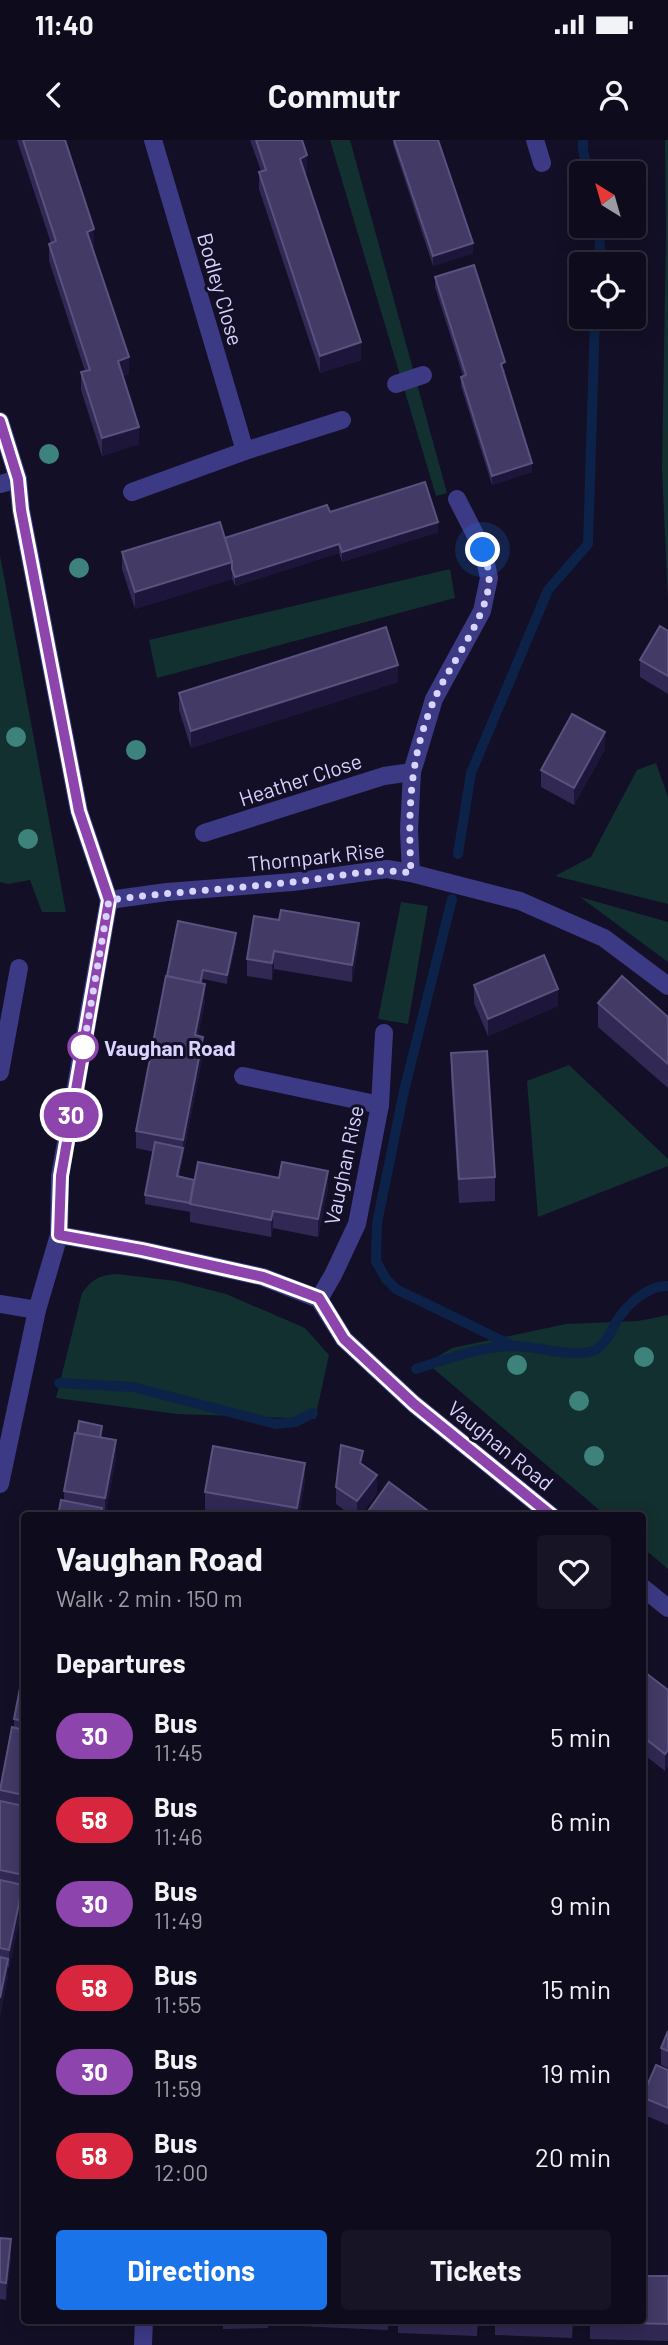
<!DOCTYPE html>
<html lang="en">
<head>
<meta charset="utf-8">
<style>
  :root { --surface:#0e0b1c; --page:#171425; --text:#f1f3f6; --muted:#9b9ba3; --line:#2e2b3b; --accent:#1a73e8 }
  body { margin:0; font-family:Barlow,sans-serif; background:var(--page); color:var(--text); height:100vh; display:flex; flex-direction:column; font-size:26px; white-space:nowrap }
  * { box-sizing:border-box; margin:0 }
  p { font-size:23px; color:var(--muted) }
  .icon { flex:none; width:38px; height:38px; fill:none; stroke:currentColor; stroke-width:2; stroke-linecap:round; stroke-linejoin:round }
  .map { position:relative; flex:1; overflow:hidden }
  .drawer { position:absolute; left:21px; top:1372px; width:625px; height:812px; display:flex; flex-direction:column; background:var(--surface); border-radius:7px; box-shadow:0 4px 18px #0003,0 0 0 2px var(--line) }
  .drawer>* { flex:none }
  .badge { padding:0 14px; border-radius:23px; font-size:24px; line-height:46px }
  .needle { width:46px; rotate:323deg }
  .buttons { position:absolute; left:569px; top:21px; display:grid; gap:14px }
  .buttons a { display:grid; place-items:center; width:77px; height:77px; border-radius:7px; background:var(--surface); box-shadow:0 4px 18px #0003,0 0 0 2px var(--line); font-size:35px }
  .you { position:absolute; width:35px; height:35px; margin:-18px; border:5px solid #fff; border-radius:50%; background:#1a73e8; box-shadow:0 0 0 10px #1a73e833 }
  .map>.badge { position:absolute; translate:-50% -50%; box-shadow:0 0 0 4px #fff }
  h2 { padding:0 35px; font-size:26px; line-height:63px }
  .round { display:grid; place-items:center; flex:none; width:74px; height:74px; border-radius:7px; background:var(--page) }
  .summary { display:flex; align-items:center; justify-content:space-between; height:119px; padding:0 35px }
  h1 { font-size:33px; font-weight:700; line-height:52px }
  .primary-button { display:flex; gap:14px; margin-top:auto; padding:14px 35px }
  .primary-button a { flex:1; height:80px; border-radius:7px; background:var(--accent); color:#fff; font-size:28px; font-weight:700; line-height:80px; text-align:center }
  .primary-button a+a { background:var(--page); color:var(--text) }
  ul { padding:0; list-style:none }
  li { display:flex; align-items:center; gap:21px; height:84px; padding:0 35px }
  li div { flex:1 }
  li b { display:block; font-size:26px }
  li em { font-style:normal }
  li .badge { min-width:77px; font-weight:700; text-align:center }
  .status { display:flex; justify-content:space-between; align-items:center; height:49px; padding:0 35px; background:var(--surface); direction:ltr }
  .status svg { height:19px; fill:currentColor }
  header { display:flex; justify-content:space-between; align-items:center; height:91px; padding:0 35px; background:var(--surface); font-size:32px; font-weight:700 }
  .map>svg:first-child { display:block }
</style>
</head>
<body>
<div class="status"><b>11:40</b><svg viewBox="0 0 49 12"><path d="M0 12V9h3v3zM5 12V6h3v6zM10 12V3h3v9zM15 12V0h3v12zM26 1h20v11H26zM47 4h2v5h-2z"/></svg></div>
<header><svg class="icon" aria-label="back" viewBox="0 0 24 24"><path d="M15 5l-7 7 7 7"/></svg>Commutr<svg class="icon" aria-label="person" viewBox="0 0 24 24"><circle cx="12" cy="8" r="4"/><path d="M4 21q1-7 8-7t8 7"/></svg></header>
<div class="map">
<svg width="668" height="2205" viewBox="0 0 668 2205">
  <rect width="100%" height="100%" fill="#130f26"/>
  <!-- green -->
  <g fill="#12302f">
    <path d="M 330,0 L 350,0 L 447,353 L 436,356 Z"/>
    <path d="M 665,0 L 668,0 L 668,461 L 662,328 L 666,94 Z"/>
    <path d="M 0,415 L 66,772 L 42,772 L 30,740 L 8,744 L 0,742 Z"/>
    <path d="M 450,429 L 455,458 L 157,538 L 149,500 Z"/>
    <path d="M 656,623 L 668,657 L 668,764 L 555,736 L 591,717 L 637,630 Z"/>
    <path d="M 580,757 L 668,782 L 668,822 Z"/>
    <path d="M 401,762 L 428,766 L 408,884 L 378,879 Z"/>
    <path d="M 569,925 L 668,1019 L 668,1026 L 538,1077 L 527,941 Z"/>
    <path d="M 117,1134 L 176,1141 L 226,1154 L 305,1188 L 329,1215 L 315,1279 L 177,1274 L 56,1258 L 82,1153 C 92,1139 100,1135 117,1134 Z"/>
    <path d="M 668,1175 L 668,1429 L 642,1407 L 642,1376 L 605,1375 L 427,1223 L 452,1208 L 566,1184 L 638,1181 Z"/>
  </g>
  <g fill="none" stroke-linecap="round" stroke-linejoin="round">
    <!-- stream -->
    <g stroke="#0c2248" stroke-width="10">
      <path d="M 583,0 L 583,11 L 589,33"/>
      <path d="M 594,124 L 600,110 L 599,86"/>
      <path d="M 458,714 L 471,633 L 548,450 L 588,404 L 595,177"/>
      <path d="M 452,759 L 404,951 L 377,1083 L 376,1121 L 386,1139 L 396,1149 L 513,1206"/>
      <path d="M 416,1229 C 447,1219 482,1206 515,1206 C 536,1206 576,1219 595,1210 C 607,1204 613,1186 620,1176 C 631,1161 650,1145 668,1146"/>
      <path d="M 59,1243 L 133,1247 L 276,1284 L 295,1282 L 313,1273"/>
    </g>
    <!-- minor -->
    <g stroke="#3d3a85" stroke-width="18">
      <path d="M 535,0 L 542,23"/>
      <path d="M 396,244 L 423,235"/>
      <path d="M 0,281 L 18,339 L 21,370 L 79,671 L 109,760 L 60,1036 L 59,1095 L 37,1170 L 0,1344"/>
      <path d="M 245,311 L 342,280"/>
      <path d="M 0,344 L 18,339"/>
      <path d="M 132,352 L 245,311 L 153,0"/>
      <path d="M 204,693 L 384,636 L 412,632 L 434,559 L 482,471 L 489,438 L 483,410 L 457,359"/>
      <path d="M 411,733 L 409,690 L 412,632"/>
      <path d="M 109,760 L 167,752 L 293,742 L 387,729 L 411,733 L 520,761 L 604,798 L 668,846"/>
      <path d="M 0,932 L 19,828"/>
      <path d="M 243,936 L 380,965"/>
      <path d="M 59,1095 L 142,1110 L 263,1137 L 319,1159 L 344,1199 L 414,1264 L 552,1376"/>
      <path d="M 319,1159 L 333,1135 L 357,1084 L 380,965 L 384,893"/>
      <path d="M 0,1164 L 37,1170"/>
      <path d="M 642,1447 L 668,1468"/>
      <path d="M 143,2205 L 144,2180"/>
    </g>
  </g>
  <!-- trees -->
  <g fill="#3d827b">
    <circle cx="49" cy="314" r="10"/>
    <circle cx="79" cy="428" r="10"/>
    <circle cx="16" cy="597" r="10"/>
    <circle cx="136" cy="610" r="10"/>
    <circle cx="28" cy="699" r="10"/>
    <circle cx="644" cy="1217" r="10"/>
    <circle cx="517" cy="1225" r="10"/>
    <circle cx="579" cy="1261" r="10"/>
    <circle cx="594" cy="1316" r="10"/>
  </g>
  <!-- wall -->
  <g fill="#312854">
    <path d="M 17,0 L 65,0 L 94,106 L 92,107 L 129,234 L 123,236 L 139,304 L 102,316 L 81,250 L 81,232 L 85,231 L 49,121 L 49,104 L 51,103 Z"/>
    <path d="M 250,0 L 302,0 L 307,33 L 305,34 L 361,220 L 320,233 L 259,49 L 259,32 L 261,31 Z"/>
    <path d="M 393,0 L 438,0 L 473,113 L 433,126 L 393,4 Z"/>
    <path d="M 435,137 L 505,231 L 504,232 L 532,332 L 492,345 L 461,246 L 461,237 L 463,236 L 435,147 Z"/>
    <path d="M 330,372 L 438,392 L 342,422 L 339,413 L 235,446 L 232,439 L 135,469 L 122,429 L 122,412 L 225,398 Z"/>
    <path d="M 668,491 L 668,554 L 640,537 L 640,520 Z"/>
    <path d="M 398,542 L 191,608 L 179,570 L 179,553 Z"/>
    <path d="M 605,609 L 574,665 L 541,647 L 541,630 Z"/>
    <path d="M 254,776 L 359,800 L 352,842 L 274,829 L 272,840 L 247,836 L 247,819 Z"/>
    <path d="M 236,802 L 227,844 L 203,839 L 202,843 L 205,861 L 198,896 L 203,914 L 179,1036 L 194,1040 L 328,1048 L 318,1097 L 273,1088 L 271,1097 L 190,1082 L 190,1072 L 145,1064 L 145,1055 L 154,1012 L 136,1008 L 136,991 L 167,836 Z"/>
    <path d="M 474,845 L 558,866 L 488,896 L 474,863 Z"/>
    <path d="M 598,863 L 668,877 L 668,948 L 598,887 Z"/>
    <path d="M 451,913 L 495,1037 L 495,1061 L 459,1063 L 451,937 Z"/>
    <path d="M 102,1295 L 102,1298 L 116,1318 L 105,1376 L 102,1376 L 64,1361 L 64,1351 Z"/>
    <path d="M 363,1324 L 377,1353 L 360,1376 L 352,1376 L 336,1364 L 336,1347 Z"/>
    <path d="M 305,1340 L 299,1376 L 239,1376 L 205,1370 L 205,1352 Z"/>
    <path d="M 24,1528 L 24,1752 L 23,1752 L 23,1763 L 9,1828 L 8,1827 L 8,1836 L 0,1876 L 0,1648 L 14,1588 L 14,1579 Z"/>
    <path d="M 642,1530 L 668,1550 L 665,1631 L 642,1613 Z"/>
    <path d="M 668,1891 L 668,1928 L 661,1925 L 661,1908 Z"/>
    <path d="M 668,1930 L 668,1985 L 642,1974 L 642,1957 Z"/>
    <path d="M 0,2098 L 11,2117 L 6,2160 L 0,2159 Z"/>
    <path d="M 668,2136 L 668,2201 L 590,2199 L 590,2180 Z"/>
    <path d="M 223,2180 L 286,2180 L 286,2184 L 268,2184 L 268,2188 L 223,2189 Z"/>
    <path d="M 297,2180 L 389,2180 L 388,2190 L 297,2186 Z"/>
    <path d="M 398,2180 L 478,2180 L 477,2196 L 398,2193 Z"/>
    <path d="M 495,2180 L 573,2180 L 572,2198 L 495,2195 Z"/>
  </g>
  <!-- shaded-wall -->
  <g fill="#1d163a">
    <path d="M 307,15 L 307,33 L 300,36 L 300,19 Z"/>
    <path d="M 94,89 L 94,106 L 87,109 L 87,92 Z"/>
    <path d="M 473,103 L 473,113 L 433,126 L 433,116 Z"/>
    <path d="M 361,202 L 361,220 L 320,233 L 320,216 Z"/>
    <path d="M 129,217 L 129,234 L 118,238 L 118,221 Z"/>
    <path d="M 139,287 L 139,304 L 102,316 L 102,298 Z"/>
    <path d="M 532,323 L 532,332 L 492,345 L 492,336 Z"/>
    <path d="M 438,382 L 438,392 L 342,422 L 342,412 Z"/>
    <path d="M 339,404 L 339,413 L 235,446 L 235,437 Z"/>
    <path d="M 232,422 L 232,439 L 135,469 L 135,452 Z"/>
    <path d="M 398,525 L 398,542 L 191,608 L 191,591 Z"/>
    <path d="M 605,592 L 605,609 L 574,665 L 574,648 Z"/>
    <path d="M 359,783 L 359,800 L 352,842 L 352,825 Z"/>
    <path d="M 236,793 L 236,802 L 227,844 L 227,835 Z"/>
    <path d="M 274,811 L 274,829 L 272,840 L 272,823 Z"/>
    <path d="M 205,844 L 205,861 L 195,912 L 195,895 Z"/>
    <path d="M 558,849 L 558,866 L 488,896 L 488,879 Z"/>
    <path d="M 203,897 L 203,914 L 177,1045 L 177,1036 L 183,1008 L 183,1000 Z"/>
    <path d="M 328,1031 L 328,1048 L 318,1097 L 318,1079 Z"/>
    <path d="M 273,1071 L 273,1088 L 271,1097 L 271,1080 Z"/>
    <path d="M 116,1300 L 116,1318 L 105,1376 L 105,1358 Z"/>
    <path d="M 305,1323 L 305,1340 L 299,1376 L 297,1376 L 297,1368 Z"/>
    <path d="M 377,1335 L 377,1353 L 360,1376 L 357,1376 L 357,1361 Z"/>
    <path d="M 668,1610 L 668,1627 L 665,1631 L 665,1614 Z"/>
    <path d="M 23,1745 L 23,1763 L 9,1828 L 9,1810 Z"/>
    <path d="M 8,1819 L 8,1836 L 0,1876 L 0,1858 Z"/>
    <path d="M 11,2099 L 11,2117 L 6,2160 L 6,2143 Z"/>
  </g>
  <!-- building -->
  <g fill="#433a66" stroke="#5a527e" stroke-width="2">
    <path d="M 23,0 L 65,0 L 94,89 L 87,92 L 129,217 L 118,221 L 139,287 L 102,298 L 81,232 L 90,230 L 49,104 L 56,101 Z"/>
    <path d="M 256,0 L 302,0 L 307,15 L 300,19 L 361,202 L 320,216 L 259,32 L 266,30 Z"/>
    <path d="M 394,0 L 438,0 L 473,103 L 433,116 Z"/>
    <path d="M 474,125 L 505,222 L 501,224 L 532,323 L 492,336 L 461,237 L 466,235 L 435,137 Z"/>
    <path d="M 425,342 L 438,382 L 342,412 L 339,404 L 235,437 L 232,429 L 232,422 L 225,398 L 327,365 L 330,372 Z"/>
    <path d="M 220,382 L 232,422 L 135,452 L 122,412 Z"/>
    <path d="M 660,486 L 668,491 L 668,536 L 640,520 Z"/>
    <path d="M 386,487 L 398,525 L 191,591 L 179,553 Z"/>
    <path d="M 572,574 L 605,592 L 574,648 L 541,630 Z"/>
    <path d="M 281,770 L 359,783 L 352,825 L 274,811 L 272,823 L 247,819 L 254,776 L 279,780 Z"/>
    <path d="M 178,781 L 236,793 L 227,835 L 203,830 L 200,843 L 167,836 Z"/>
    <path d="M 544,815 L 558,849 L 488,879 L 474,845 Z"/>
    <path d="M 166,836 L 205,844 L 195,895 L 203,897 L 183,1000 L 136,991 Z"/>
    <path d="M 622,836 L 668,877 L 668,924 L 598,863 Z"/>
    <path d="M 487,911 L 495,1037 L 459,1039 L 451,913 Z"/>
    <path d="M 155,1002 L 183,1008 L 177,1036 L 194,1040 L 190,1063 L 145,1055 Z"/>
    <path d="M 198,1022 L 279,1038 L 282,1022 L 328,1031 L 318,1079 L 273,1071 L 271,1080 L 190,1064 Z"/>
    <path d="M 79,1281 L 102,1286 L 100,1298 L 77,1293 Z"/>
    <path d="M 75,1293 L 116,1300 L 105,1358 L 64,1351 Z"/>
    <path d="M 341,1305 L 363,1311 L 360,1323 L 377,1335 L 357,1361 L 336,1347 Z"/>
    <path d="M 213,1306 L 305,1323 L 297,1368 L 205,1352 Z"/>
    <path d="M 389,1342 L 435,1376 L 367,1376 L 366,1374 Z"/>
    <path d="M 61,1360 L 102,1368 L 100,1376 L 58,1376 Z"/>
    <path d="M 24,1528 L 24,1581 L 14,1579 Z"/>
    <path d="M 642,1530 L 668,1550 L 668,1610 L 665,1614 L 642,1596 Z"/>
    <path d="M 12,1587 L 24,1590 L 24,1655 L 0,1650 Z"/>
    <path d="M 0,1661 L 24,1666 L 24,1735 L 0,1730 Z"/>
    <path d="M 0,1740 L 23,1745 L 9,1810 L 0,1808 Z"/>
    <path d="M 0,1817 L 8,1819 L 0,1858 Z"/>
    <path d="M 668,1891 L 668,1911 L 661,1908 Z"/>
    <path d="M 656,1925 L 668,1930 L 668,1968 L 642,1957 Z"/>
    <path d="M 0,2098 L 11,2099 L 6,2143 L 0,2142 Z"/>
    <path d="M 642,2136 L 668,2136 L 668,2184 L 590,2182 L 590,2180 L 642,2180 Z"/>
  </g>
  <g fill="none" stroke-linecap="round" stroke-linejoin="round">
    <!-- line casing -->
    <g stroke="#fff" stroke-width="16">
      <path id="line" d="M 0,281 L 18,339 L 21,370 L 79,671 L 109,760 L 61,1036 L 59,1095 L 142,1110 L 263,1137 L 319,1158 L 344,1199 L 414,1264 L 552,1376"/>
    </g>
    <!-- line -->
    <use href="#line" stroke="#8e44ad" stroke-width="10"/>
    <!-- walk -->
    <path stroke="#d9d4ff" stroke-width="7" stroke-dasharray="0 12.6" d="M 83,907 L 83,910 L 109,760 C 170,752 232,749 293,742 C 332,738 371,727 411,733 C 408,671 409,617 435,558 C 449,525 491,473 489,437 C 489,428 485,419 483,410"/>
  </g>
  <!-- markers -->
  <circle fill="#fff" stroke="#8e44ad" stroke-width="3.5" cx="83" cy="907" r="14"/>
  <g text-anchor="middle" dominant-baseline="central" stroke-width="6" stroke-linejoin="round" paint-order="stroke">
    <!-- street labels -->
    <g font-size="21" fill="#d9d4ff" stroke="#130f26">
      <text transform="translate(221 149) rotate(74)">Bodley Close</text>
      <text transform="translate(300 639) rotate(-18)">Heather Close</text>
      <text transform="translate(316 716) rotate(-6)">Thornpark Rise</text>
      <text transform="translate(343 1025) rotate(-78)">Vaughan Rise</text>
      <text transform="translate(501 1305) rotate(39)">Vaughan Road</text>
    </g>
    <!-- stop labels -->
    <g font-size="21" font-weight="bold" fill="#d9d4ff" stroke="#130f26" text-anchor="start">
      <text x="104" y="907">Vaughan Road</text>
    </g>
  </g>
</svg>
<div class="buttons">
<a><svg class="needle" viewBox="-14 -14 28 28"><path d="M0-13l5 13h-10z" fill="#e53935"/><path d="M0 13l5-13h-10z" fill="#9b9ba3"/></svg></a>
<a><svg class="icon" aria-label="locate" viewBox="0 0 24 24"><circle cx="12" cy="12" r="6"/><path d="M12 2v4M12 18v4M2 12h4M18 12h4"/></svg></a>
</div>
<div class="you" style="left:483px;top:410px"></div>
<b class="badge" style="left:71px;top:975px;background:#8e44ad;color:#fff">30</b>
<section class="drawer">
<div class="summary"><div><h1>Vaughan Road</h1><p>Walk · 2 min · 150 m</p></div><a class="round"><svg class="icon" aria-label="heart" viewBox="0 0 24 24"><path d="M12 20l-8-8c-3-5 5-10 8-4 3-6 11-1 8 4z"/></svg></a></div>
<h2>Departures</h2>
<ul>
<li><span class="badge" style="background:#8e44ad;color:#fff">30</span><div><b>Bus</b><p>11:45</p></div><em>5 min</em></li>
<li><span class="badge" style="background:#d7263d;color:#fff">58</span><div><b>Bus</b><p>11:46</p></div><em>6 min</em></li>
<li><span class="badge" style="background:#8e44ad;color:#fff">30</span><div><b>Bus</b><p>11:49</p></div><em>9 min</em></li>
<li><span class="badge" style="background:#d7263d;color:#fff">58</span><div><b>Bus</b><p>11:55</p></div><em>15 min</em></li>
<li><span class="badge" style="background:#8e44ad;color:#fff">30</span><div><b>Bus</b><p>11:59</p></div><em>19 min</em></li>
<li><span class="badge" style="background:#d7263d;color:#fff">58</span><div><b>Bus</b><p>12:00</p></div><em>20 min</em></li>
</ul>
<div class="primary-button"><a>Directions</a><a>Tickets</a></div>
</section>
</div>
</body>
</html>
